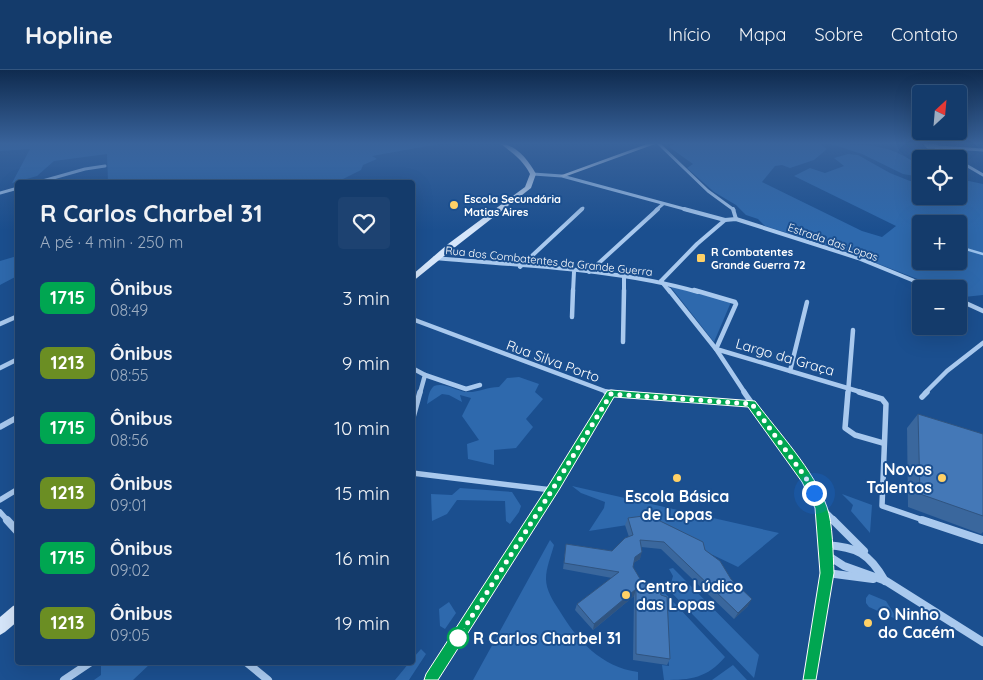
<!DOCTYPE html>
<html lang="pt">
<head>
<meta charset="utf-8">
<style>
  :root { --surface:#143b6b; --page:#1d4271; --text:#f1f3f6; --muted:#9dadc1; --line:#33557e }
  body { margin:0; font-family:Quicksand,sans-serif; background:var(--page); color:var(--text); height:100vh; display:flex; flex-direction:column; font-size:19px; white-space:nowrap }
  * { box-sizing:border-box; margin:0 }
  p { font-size:16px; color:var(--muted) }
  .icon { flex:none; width:28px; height:28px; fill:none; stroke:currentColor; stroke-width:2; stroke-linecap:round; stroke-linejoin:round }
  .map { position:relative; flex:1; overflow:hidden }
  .sheet { position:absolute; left:15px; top:110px; width:400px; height:485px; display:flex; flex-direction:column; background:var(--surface); border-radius:5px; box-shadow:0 5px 20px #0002,0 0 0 1px var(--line) }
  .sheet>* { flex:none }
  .badge { padding:0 10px; border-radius:8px; font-size:18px; line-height:32px }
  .needle { width:32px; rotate:26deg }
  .controls { position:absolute; left:912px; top:15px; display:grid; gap:10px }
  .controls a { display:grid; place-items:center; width:55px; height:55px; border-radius:5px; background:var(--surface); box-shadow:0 5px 20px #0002,0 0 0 1px var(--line); font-size:25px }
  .you { position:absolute; width:25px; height:25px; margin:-12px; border:4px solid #fff; border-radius:50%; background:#1a73e8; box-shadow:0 0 0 8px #1a73e833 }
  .map>.badge { position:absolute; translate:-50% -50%; box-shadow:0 0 0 2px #fff }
  .round { display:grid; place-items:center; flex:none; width:52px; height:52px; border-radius:5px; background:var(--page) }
  .summary { display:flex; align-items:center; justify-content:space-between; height:85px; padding:0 25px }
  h1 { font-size:24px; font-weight:700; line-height:38px }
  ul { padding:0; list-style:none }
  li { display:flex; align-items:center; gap:15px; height:65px; padding:0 25px }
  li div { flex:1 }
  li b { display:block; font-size:19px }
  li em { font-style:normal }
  li .badge { min-width:55px; font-weight:700; text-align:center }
  header { display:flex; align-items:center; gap:30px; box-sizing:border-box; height:70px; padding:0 25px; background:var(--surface); border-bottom:1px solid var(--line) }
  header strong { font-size:24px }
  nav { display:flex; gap:28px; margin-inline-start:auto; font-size:18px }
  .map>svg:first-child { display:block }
</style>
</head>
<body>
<header>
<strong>Hopline</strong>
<nav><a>Início</a><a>Mapa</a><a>Sobre</a><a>Contato</a></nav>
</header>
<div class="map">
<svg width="983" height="610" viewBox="0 0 983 610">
  <rect width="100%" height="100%" fill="#1b4f8f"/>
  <!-- green -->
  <g fill="#2e69ad" fill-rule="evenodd">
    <path d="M 0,74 L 439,74 L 372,86 L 377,89 L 363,95 L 361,100 L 337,112 L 108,112 L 107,84 L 54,91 L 37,106 L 12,113 L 30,79 L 0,81 Z"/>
    <path d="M 674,74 L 820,74 L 827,79 L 814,90 L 790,98 L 782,95 L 775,96 L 762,112 L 862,161 L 882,167 L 896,156 L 794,106 L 810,98 L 825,103 L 844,96 L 834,88 L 848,84 L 858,85 L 890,103 L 910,111 L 921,112 L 921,126 L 959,126 L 959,112 L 969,111 L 983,114 L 983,225 L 964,227 L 959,225 L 959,219 L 943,219 L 848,182 L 765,156 L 758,149 L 746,145 L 736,135 L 714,122 L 687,98 L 693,94 L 669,77 ZM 921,154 L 959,154 L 959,191 L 921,191 Z"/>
    <path d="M 831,74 C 865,74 894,74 921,98 L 921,107 L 903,104 L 862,84 Z"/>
    <path d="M 17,186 L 17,206 L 0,215 L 0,191 Z"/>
    <path d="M 670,216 L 731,232 L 714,272 Z"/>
    <path d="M 519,307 L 539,314 L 535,322 L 543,329 L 526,349 L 533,357 L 516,378 L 494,380 L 494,395 L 468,389 L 467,374 L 479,370 L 462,346 L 471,328 L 460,325 L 462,332 L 449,325 L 442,324 L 427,334 C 428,328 429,320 434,316 C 443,312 456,320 465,322 C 478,323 487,317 499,317 L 507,308 Z"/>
    <path d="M 572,416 L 779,463 L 738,497 L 671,465 L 640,453 L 589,461 L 604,438 L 605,432 L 581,423 Z"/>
    <path d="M 460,418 L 512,422 L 521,436 L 519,442 L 510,454 L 506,451 L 505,431 L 457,430 L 447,444 L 432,451 L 431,424 L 452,425 Z"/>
    <path d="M 842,424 L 872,435 L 870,463 L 851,441 L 853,435 Z"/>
    <path d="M 550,470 L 554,475 C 551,486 546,498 546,509 C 546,520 553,531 559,540 C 577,570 601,597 638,602 L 638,610 L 473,610 Z"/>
    <path d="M 673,498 L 759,585 L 754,608 L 669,520 L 673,506 L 669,499 Z"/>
    <path d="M 663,521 L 725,587 C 707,608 691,610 664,610 L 662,595 L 669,596 L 664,533 L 658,523 Z"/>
    <path d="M 869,524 L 886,531 L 898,550 L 869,537 L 866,533 L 866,528 Z"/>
    <path d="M 449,532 L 456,543 L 445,559 L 440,556 L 439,539 Z"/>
    <path d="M 421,579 L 426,584 L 409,610 L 395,610 L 409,593 L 412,592 L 413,588 Z"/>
    <path d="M 101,593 L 101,592 L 151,593 L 133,610 L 94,610 L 101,605 Z"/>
    <path d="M 733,595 L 747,610 L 712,610 Z"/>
  </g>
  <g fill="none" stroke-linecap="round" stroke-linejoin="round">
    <!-- stream -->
    <path stroke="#9cc4f0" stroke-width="2.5" d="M 959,177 L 983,184"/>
    <!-- street-far4 -->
    <g stroke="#a9c9ee" stroke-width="3">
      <path d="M 659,74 L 708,121 L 734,140"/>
      <path d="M 925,74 L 928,77 L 937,77 L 930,74"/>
      <path d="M 937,77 L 983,80"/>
      <path d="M 936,78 L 955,89"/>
      <path d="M 959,91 L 983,105"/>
      <path d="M 533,104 L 562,106 L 688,140"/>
      <path d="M 39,112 L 85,99 L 105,96"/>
      <path d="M 0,123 L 18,118"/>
      <path d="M 581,140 L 583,138"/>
      <path d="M 656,140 L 663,134"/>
    </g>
    <!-- street-far3 -->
    <g stroke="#a9c9ee" stroke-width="4">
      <path d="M 684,139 L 725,150 L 736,149 L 858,188 L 934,219"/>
      <path d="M 733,139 L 736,149"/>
      <path d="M 435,188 C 522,196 614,198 698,222"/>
      <path d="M 520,197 L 582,139"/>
      <path d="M 589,202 L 658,139"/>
      <path d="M 661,211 L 670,222"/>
      <path d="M 661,211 L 697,174 L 725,150"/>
      <path d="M 573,222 L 574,202"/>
      <path d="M 624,222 L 624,206"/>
    </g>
    <!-- street-far2 -->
    <g stroke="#a9c9ee" stroke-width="4.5">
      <path d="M 669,220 L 716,279 L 745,323"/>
      <path d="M 694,220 L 735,232 L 736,234 L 716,279 L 864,323"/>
      <path d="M 959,230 L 983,241"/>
      <path d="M 572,247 L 573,220"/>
      <path d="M 412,249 L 610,323"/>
      <path d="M 0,254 L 18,246"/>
      <path d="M 623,272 L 624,220"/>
      <path d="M 0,298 L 18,289"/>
      <path d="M 412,298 L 425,305 L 420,323"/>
      <path d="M 790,301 L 807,232"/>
      <path d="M 425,305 L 466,319 L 480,315"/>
      <path d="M 848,323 L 853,260"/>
      <path d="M 925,323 L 947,301 L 983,273"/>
    </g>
    <!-- street-far1 -->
    <g stroke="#a9c9ee" stroke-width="5.5">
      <path d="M 606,322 L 752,334"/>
      <path d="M 744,322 C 766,355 819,414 823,451"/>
      <path d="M 848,322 L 845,358 L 855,365 L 883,373"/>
      <path d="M 859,322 L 882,329 L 886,334 L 882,436 L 926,451"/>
      <path d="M 922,327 L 927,322"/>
      <path d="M 412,351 L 420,322"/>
      <path d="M 0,357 L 18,347"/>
      <path d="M 412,403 L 552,420"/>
      <path d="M 0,430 L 18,419"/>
      <path d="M 822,438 L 835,451"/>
      <path d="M 0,442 L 8,451"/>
      <path d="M 533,451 L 611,324"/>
    </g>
    <!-- street -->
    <g stroke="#a9c9ee" stroke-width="8">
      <path d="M 7,450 L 18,462"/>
      <path d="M 833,450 L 864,481"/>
      <path d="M 922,450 L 982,470"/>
      <path d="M 826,475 C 857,477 869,483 885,511"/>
      <path d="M 827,485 L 844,496 L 886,511 L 983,572"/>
      <path d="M 827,503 L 873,509"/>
      <path d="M 246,592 L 268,610"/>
      <path d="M 64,610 L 91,592"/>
      <path d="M 432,610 L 533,450"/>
      <path d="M 810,610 L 827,503 L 823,450"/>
    </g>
    <!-- secondary -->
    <g fill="#d6e6fa" fill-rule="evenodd">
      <path d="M 501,74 C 516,74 529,91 536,104 L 531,118 L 454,178 L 412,212 L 412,205 L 448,174 L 525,117 L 530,104 C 523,90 512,83 501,74 Z"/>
      <path d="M 647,74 L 655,74 L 564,107 L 559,106 Z"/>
      <path d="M 18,534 L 18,551 L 5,562 L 0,565 L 0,547 L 13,536 Z"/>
    </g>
  </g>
  <!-- wall -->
  <g fill="#3a679d">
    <path d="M 918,344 L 983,446 L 983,462 L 981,464 L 908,437 L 907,358 Z"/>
    <path d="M 628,448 L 705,480 L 748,536 L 734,549 L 661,479 L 641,477 L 640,489 L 633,493 L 633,497 L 670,589 L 667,595 L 633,590 L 634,526 L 593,560 L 575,540 L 577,534 L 612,508 L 563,499 L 566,474 L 612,481 L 629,467 L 625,455 Z"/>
  </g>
  <!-- shaded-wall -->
  <g fill="#305480">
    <path d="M 642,482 L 640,489 L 632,494 L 635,487 Z"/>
    <path d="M 636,519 L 634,526 L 593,560 L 594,554 Z"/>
    <path d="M 752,529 L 748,536 L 734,549 L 738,543 Z"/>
  </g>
  <!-- building -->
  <g fill="#4478b7" stroke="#305480">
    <path d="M 918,344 L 983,364 L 983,446 L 920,424 Z"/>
    <path d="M 643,446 L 658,450 L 703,472 L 705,480 L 720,491 L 731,509 L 752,529 L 738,543 L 664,472 L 640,470 L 642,482 L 635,487 L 633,497 L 642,512 L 658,517 L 661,525 L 667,527 L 670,589 L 636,584 L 636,519 L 594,554 L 577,534 L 619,502 L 564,493 L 566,474 L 612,481 L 625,468 L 633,465 L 628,448 Z"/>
  </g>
  <!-- sky -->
  <linearGradient id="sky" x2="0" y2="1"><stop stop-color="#0f2b4f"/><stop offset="0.46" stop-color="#39639b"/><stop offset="1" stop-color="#39639b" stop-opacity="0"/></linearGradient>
  <rect width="983" height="160" fill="url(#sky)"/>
  <!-- line -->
  <path fill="#00a651" stroke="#fff" d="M 611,320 L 755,331 C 779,363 814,400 827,437 C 833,453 833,485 834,503 L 816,610 L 803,610 L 820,503 L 815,438 L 802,412 L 748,337 L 614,327 L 559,420 L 438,610 L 424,610 L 426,604 L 550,413 L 607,321 Z"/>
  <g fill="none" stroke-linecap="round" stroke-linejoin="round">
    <!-- walk -->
    <path stroke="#fff" stroke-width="5" stroke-dasharray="0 9" d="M 458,568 L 554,417 L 611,324 L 752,334 L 806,408 L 814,423"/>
  </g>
  <!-- markers -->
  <g fill="#ffd166" stroke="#1b4f8f" stroke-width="2">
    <circle cx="454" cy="135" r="5"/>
    <rect x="696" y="183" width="10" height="10" rx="2.5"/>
    <circle cx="677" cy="408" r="5"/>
    <circle cx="942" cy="408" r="5"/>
    <circle cx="626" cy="525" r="5"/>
    <circle cx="868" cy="553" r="5"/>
  </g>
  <circle fill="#fff" stroke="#00a651" stroke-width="2.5" cx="458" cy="568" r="10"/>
  <g text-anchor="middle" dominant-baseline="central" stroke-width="4" stroke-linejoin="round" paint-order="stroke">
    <!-- far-poi labels -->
    <g font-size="11" font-weight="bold" fill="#fff" stroke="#1b4f8f" text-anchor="start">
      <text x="464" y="129">Escola Secundária<tspan x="464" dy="13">Matias Aires</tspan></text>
      <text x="711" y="182">R Combatentes<tspan x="711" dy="13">Grande Guerra 72</tspan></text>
    </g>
    <!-- far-street labels -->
    <g font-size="11" fill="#fff" stroke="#1b4f8f">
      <text transform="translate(833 172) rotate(19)">Estrada das Lopas</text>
      <text transform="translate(549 191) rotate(6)">Rua dos Combatentes da Grande Guerra</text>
    </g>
    <!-- street labels -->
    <g font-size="14" fill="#fff" stroke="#1b4f8f">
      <text transform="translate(785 287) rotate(16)">Largo da Graça</text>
      <text transform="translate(553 291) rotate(20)">Rua Silva Porto</text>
    </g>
    <!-- near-poi labels -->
    <g font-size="16" font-weight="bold" fill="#fff" stroke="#1b4f8f" text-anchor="start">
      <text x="932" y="399" text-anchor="end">Novos<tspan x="932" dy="18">Talentos</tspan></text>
      <text x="677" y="426" text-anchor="middle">Escola Básica<tspan x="677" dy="18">de Lopas</tspan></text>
      <text x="636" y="516">Centro Lúdico<tspan x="636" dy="18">das Lopas</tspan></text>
      <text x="878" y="544">O Ninho<tspan x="878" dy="18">do Cacém</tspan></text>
    </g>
    <!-- near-stop labels -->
    <g font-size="16" font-weight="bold" fill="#fff" stroke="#1b4f8f" text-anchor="start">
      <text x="473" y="568">R Carlos Charbel 31</text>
    </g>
  </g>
</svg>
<div class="controls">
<a><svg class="needle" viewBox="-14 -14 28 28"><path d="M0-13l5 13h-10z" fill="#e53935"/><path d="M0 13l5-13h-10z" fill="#9dadc1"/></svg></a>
<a><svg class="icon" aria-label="locate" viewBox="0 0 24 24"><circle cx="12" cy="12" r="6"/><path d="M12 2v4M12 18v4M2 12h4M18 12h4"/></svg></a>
<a>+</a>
<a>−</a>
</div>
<div class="you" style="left:814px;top:423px"></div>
<section class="sheet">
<div class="summary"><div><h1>R Carlos Charbel 31</h1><p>A pé · 4 min · 250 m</p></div><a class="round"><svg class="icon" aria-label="heart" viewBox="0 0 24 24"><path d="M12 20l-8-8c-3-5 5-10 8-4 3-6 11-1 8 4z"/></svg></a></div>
<ul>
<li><span class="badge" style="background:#00a651;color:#fff">1715</span><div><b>Ônibus</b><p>08:49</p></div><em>3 min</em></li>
<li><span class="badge" style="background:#6b8e23;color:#fff">1213</span><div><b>Ônibus</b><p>08:55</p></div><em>9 min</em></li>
<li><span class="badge" style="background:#00a651;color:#fff">1715</span><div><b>Ônibus</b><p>08:56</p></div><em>10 min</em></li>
<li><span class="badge" style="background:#6b8e23;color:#fff">1213</span><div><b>Ônibus</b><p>09:01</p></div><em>15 min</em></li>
<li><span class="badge" style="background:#00a651;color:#fff">1715</span><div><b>Ônibus</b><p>09:02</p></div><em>16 min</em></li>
<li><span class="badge" style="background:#6b8e23;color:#fff">1213</span><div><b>Ônibus</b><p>09:05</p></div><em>19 min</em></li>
</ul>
</section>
</div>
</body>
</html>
